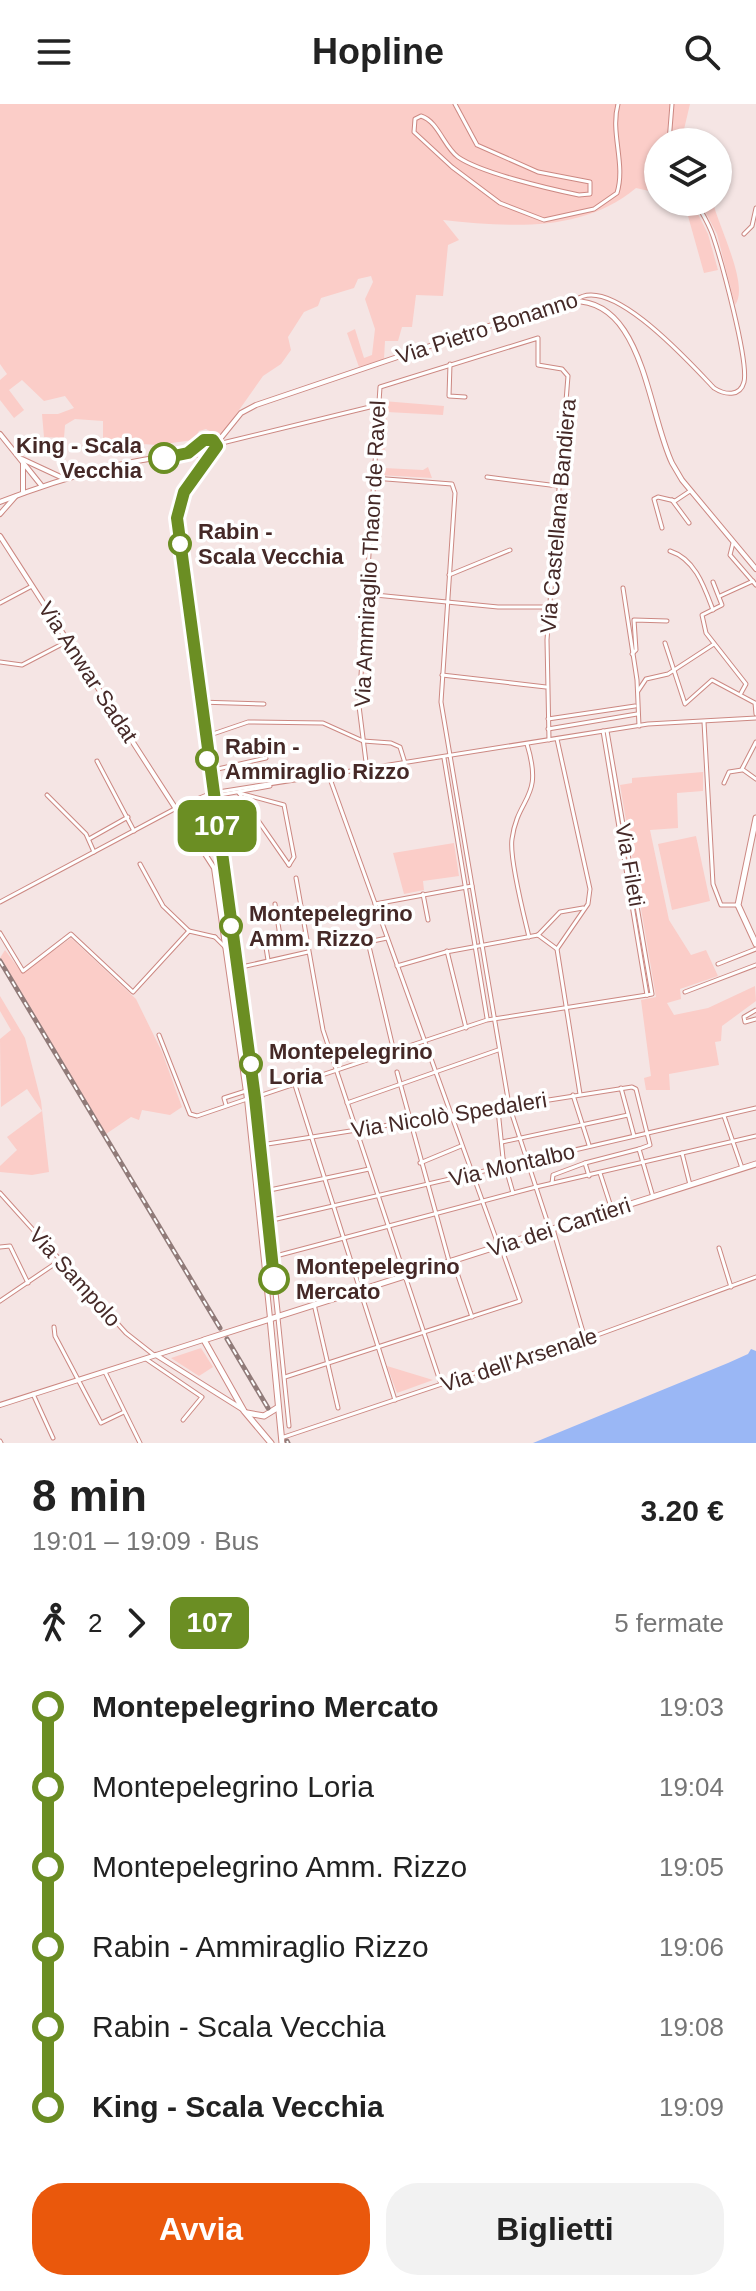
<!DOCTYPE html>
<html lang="it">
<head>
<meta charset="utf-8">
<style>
  :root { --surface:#fff; --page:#f2f2f2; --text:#222; --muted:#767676; --accent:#ea580c }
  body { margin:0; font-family:Helvetica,sans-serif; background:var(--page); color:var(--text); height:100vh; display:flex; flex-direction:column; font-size:30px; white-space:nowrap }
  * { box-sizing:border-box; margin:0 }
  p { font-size:26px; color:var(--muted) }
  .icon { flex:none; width:44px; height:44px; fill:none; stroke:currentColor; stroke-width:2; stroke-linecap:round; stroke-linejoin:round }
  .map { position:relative; height:1339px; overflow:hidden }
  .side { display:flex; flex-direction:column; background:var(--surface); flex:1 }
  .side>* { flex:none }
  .badge { padding:0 16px; border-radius:12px; font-size:28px; line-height:52px }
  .tools { position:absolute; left:644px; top:24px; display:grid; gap:16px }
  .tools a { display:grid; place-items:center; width:88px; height:88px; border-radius:50%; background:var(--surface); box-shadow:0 2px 6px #0004; font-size:40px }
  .map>.badge { position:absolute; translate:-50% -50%; box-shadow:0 0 0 4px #fff }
  .legs { display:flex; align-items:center; gap:12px; height:88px; padding:0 32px; font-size:26px }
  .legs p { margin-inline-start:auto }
  .summary { display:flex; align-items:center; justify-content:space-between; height:136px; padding:0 32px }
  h1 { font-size:44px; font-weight:700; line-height:60px }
  .action { display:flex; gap:16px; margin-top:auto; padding:16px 32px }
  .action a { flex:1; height:92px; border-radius:32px; background:var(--accent); color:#fff; font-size:32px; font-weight:700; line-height:92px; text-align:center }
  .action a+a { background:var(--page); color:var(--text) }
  ul { padding:0 32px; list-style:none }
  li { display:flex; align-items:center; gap:28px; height:80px; font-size:30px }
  li i { display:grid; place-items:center; width:12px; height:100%; margin:0 10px; background:currentColor }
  li i::after { content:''; width:20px; height:20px; margin:-10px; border:6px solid; border-radius:50%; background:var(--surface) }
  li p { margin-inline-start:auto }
  li:first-child i { background:linear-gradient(#0000 50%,currentColor 0) }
  li:last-child i { background:linear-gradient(currentColor 50%,#0000 0) }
  header { display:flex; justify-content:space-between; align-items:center; height:104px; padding:0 32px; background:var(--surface); font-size:36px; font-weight:700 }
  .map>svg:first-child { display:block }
</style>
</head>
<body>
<header><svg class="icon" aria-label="menu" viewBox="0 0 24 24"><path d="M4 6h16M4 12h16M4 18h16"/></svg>Hopline<svg class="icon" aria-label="search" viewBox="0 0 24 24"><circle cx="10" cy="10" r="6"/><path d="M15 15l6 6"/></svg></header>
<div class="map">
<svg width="756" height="1339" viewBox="0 0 756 1339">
  <rect width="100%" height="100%" fill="#f5e5e4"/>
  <!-- green -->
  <g fill="#fbcdc8">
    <path d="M 0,0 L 690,0 L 681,38 L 658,38 L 658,89 L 636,84 C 582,129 510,123 443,116 L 459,136 L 448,141 L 443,192 L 416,191 L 412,223 L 402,223 L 398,237 L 385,237 L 384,255 L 359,263 L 347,229 L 355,225 L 364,254 L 372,251 L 375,225 L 365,195 L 373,178 L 371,172 L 358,175 L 354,184 L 321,194 L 318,202 L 304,208 L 288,233 L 291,246 L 281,260 L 263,272 L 220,333 L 206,325 L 199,327 L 194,336 L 156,341 L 103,337 L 103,317 L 75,315 L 65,321 L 64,334 L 44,333 L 42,310 L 58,310 L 74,304 L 65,292 L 44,297 L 22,276 L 9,286 L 24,306 L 14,314 L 0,296 L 0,276 L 7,270 L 0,260 Z"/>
    <path d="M 674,98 L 692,98 L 708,130 L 718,166 L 704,169 L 688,112 Z"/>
    <path d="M 700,98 L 713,98 C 718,122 750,182 735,201 L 717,130 Z"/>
    <path d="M 383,297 L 444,302 L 443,311 L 387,308 L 384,354 L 380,353 Z"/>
    <path d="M 383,361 L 384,364 L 423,366 L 428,363 L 432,374 L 378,371 L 378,362 Z"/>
    <path d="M 703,668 L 703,687 L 677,689 L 678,724 L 650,726 L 669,816 L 691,851 L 706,846 L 718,872 L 680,885 L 681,895 L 667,899 L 674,911 L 708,904 L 755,882 L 756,897 L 722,922 L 721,937 L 715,938 L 719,961 L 669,970 L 670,986 L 646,986 L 644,974 L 651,972 L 641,896 L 656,893 L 620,681 L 632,679 L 632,674 Z"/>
    <path d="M 696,732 L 710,797 L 672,806 L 658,740 Z"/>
    <path d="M 454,739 L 459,772 L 423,777 L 424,786 L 404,790 L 393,749 Z"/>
    <path d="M 71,834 L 136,895 L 162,948 L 182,1003 L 170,1011 L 142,1006 L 139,1016 L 131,1013 L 106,1030 L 0,854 L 5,846 L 22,869 Z"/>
    <path d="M 0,892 L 25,934 L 41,997 L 49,1068 L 32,1071 L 0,1068 L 0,1062 L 17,1046 L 7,1033 L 42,1007 L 27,985 L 1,1003 L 0,935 L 11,926 L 0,907 Z"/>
    <path d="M 201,1244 L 213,1263 L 199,1272 L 171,1254 Z"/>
    <path d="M 387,1262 L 433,1276 L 397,1289 Z"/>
  </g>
  <!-- water -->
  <path fill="#9ab7f5" d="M 751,1245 L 756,1247 L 756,1339 L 533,1339 L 728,1259 L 748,1250 Z"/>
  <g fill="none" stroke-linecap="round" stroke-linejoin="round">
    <!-- minor casing -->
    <g stroke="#cc8882" stroke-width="5">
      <g id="minor">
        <path d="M 455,0 L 477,41 L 538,68 L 590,78 L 590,90 L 579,91 C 550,85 481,69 458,53 C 444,43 438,17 421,12 L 415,15 L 414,28 L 452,63 L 500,99 L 544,116 L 594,105 L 617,89 C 626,60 610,29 618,0"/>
        <path d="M 669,38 L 672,0"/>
        <path d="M 744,130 L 752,122 L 756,104"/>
        <path d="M 576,196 C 610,169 691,260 714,284 C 725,291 740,293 744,278 C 749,257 721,156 713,132 C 709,120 702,109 696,98"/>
        <path d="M 450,260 L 449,292 L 465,293"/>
        <path d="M 218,340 L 378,301"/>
        <path d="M 487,373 L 558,382"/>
        <path d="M 373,374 L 452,380 L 455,389 L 441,598 L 509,1001 L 550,1126"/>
        <path d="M 672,396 L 689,419"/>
        <path d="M 662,424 L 654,395 L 658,393 L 675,397 L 690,387"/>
        <path d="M 733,439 L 730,451 L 756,481"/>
        <path d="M 670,447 C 695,455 704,482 713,506"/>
        <path d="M 449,471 L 510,446"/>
        <path d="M 713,478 L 722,501 L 702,511 L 706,529 L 746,580 L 741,589"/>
        <path d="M 623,484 L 637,576 L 639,622"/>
        <path d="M 365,490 L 498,503 L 549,503"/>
        <path d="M 720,492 L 753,477"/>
        <path d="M 0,499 L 32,482"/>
        <path d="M 665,539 L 685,600 L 712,576 L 755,599 L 756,610"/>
        <path d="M 632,550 L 636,546 L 634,516 L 667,517"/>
        <path d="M 0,558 L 22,561 L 68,537"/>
        <path d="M 442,571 L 546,583"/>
        <path d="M 638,587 L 646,575 L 668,570 L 714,540"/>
        <path d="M 199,598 L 264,600"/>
        <path d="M 548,615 L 635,602"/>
        <path d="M 704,618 L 713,780 L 721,801 L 738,801"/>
        <path d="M 548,625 L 637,610"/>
        <path d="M 603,627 L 647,891"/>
        <path d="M 607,627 L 652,890 L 647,891"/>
        <path d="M 204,633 L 248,618 L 323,619 L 363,637 L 391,639 L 400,643 L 405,659"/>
        <path d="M 557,635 L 590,785 L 588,800 L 557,845 L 580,990"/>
        <path d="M 756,638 L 742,665 L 756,675"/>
        <path d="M 527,640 C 544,696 518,691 512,735 C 509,754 524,812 529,833"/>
        <path d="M 444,654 L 487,914"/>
        <path d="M 97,657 L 134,727"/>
        <path d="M 367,666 L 359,602 L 380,283 L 538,234 L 538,261 L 562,265 L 568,272 L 547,536 L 549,636"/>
        <path d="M 209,667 L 266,654"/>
        <path d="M 329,672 L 499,1143"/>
        <path d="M 724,679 L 729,668 L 742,666"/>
        <path d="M 239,689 L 284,701 L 294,753 L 289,761"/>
        <path d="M 239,689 L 289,761"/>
        <path d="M 47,691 L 86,730 L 94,748"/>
        <path d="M 203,694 L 270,682"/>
        <path d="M 89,735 L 128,713"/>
        <path d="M 140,760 L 163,802 L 189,827"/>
        <path d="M 296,774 L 323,926 L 441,1280"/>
        <path d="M 423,790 L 428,816"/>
        <path d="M 0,798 L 182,701 L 212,689 L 648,620 L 756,614"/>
        <path d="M 275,800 L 280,832"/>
        <path d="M 375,800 L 472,782"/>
        <path d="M 0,829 L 23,867 L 71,830 L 133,888 L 189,827 L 215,833"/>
        <path d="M 538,831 L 560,808 L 583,804"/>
        <path d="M 538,831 L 557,845"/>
        <path d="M 215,833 L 226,844"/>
        <path d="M 387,834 L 368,838 L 394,948"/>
        <path d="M 447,847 L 466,924"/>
        <path d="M 268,856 L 265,837 L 305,829"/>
        <path d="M 718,860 L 756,845"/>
        <path d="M 397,862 L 446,848 L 538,831"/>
        <path d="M 237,864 L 308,848"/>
        <path d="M 685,888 L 756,861"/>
        <path d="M 756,906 L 744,913 L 745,918 L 756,915"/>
        <path d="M 159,931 L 190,1010 L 197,1012 L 247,995"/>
        <path d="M 397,968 L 449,1157"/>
        <path d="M 295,981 L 395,1296"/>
        <path d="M 621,984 L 634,1032"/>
        <path d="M 573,991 L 589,1041"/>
        <path d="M 247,996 L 487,916 L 647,891"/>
        <path d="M 347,999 L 498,946"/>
        <path d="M 226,1001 L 224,994 L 246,987"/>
        <path d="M 498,1006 L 503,1054 L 513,1089"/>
        <path d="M 724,1012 L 742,1064"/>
        <path d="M 502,1038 L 628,1011"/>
        <path d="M 261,1041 L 632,983 L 636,985 L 650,1041 L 639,1045 L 653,1093"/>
        <path d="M 682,1049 L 690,1081"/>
        <path d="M 420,1059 L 461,1042"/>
        <path d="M 585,1059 L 639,1045"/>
        <path d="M 600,1069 L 612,1106"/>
        <path d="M 552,1079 L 553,1071 L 585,1059 L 589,1072"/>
        <path d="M 265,1087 L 369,1065"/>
        <path d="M 0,1089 L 126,1229 L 154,1251"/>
        <path d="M 268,1117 L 756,1004"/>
        <path d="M 553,1125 L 585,1235"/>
        <path d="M 0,1143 L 10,1142 L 28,1179"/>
        <path d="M 719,1144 L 731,1183"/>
        <path d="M 272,1153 L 536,1083 L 756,1032"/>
        <path d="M 453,1157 L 472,1213"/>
        <path d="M 0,1197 L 59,1157"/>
        <path d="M 314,1200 L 338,1304"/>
        <path d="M 278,1214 L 289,1322"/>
        <path d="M 54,1223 L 55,1232 L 101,1319 L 124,1308"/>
        <path d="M 146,1255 L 202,1293 L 183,1316"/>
        <path d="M 105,1268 L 140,1339"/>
        <path d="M 285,1273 L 520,1197 L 501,1143"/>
        <path d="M 33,1290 L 53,1334"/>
        <path d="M 281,1334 L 576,1235 L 589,1234 L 756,1173"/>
        <path d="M 0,1337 L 1,1339"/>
      </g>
    </g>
    <!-- tertiary casing -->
    <g stroke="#cc8882" stroke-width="6">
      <g id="tertiary">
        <path d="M 0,330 L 41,381"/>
        <path d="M 216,340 L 241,309 L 256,301 L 557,199 C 643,180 646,304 672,359 L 682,376 L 756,465"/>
        <path d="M 188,349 L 207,335 L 217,342 L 184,388 L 177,414 L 254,985 L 278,1212"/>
        <path d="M 22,355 L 65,375"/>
        <path d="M 23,360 L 23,389"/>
        <path d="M 0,398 C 56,376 151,346 210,351"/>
        <path d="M 0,410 L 15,393"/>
        <path d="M 0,432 L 214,764 L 247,995 L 270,1214"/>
        <path d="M 156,1251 L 242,1305"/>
        <path d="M 0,1301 L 203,1236"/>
      </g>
    </g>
    <!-- secondary casing -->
    <g stroke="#cc8882" stroke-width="7">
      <g id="secondary">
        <path d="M 756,714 L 738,801 L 756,840"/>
        <path d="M 270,1214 L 282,1339"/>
        <path d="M 247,1309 L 264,1312 L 277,1304"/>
        <path d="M 271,1339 L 244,1307 L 204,1236 L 756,1060"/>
      </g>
    </g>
    <!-- minor -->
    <use href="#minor" stroke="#fff" stroke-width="3"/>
    <!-- tertiary -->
    <use href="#tertiary" stroke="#fff" stroke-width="4"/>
    <!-- secondary -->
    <use href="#secondary" stroke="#fff" stroke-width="5"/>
    <!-- rail casing -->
    <g stroke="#917b79" stroke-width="5">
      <g id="rail">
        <path d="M 0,857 L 220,1224"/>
        <path d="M 227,1235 L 268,1304"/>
        <path d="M 287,1337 L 288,1339"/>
      </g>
    </g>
    <!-- rail -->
    <use href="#rail" stroke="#fff" stroke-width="2" stroke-dasharray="6" stroke-linecap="butt"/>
  </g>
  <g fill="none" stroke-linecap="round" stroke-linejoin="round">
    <!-- line-1 casing -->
    <g stroke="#fff" stroke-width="18">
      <path id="line-1" d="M 164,354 L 188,349 L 204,336 L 213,336 L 217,342 L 184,388 L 177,414 L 255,994 L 274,1175"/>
    </g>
    <!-- line-1 -->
    <use href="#line-1" stroke="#6b8e23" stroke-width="12"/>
  </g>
  <!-- markers -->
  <g fill="#fff" stroke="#6b8e23" stroke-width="4">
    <circle cx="164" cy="354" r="14"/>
    <circle cx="180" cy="440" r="10"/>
    <circle cx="207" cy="655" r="10"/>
    <circle cx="231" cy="822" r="10"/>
    <circle cx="251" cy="960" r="10"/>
    <circle cx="274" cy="1175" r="14"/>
  </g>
  <g text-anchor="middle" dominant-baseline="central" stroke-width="7" stroke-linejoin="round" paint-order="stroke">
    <!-- street labels -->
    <g font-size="22" fill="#452927" stroke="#fff">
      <text transform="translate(487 224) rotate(-18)">Via Pietro Bonanno</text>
      <text transform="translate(558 412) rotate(-85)">Via Castellana Bandiera</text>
      <text transform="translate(370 450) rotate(-87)">Via Ammiraglio Thaon de Ravel</text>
      <text transform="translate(88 568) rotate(57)">Via Anwar Sadat</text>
      <text transform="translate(630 761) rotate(80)">Via Fileti</text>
      <text transform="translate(449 1011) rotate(-9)">Via Nicolò Spedaleri</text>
      <text transform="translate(512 1061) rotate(-13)">Via Montalbo</text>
      <text transform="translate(559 1123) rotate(-18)">Via dei Cantieri</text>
      <text transform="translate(75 1173) rotate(48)">Via Sampolo</text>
      <text transform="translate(519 1256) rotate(-18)">Via dell'Arsenale</text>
    </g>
    <!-- stop labels -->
    <g font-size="22" font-weight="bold" fill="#452927" stroke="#fff" text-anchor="start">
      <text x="142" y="341" text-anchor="end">King - Scala<tspan x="142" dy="25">Vecchia</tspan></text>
      <text x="198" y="427">Rabin -<tspan x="198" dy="25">Scala Vecchia</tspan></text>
      <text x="225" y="642">Rabin -<tspan x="225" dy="25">Ammiraglio Rizzo</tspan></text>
      <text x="249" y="809">Montepelegrino<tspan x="249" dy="25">Amm. Rizzo</tspan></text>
      <text x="269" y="947">Montepelegrino<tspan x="269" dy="25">Loria</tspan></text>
      <text x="296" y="1162">Montepelegrino<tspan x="296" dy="25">Mercato</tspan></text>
    </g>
  </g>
</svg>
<div class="tools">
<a><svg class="icon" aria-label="layers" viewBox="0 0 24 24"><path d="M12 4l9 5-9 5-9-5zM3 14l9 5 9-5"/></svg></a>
</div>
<b class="badge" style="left:217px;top:722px;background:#6b8e23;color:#fff">107</b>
</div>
<section class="side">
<div class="summary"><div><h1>8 min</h1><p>19:01 – 19:09 · Bus</p></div><b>3.20 €</b></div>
<div class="legs"><svg class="icon" aria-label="walk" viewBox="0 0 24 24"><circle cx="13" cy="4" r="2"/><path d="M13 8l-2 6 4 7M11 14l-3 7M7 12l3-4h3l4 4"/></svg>2<svg class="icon" aria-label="forward" viewBox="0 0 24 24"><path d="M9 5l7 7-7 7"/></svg><b class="badge" style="background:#6b8e23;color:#fff">107</b><p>5 fermate</p></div>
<ul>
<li><i style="color:#6b8e23"></i><b>Montepelegrino Mercato</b><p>19:03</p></li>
<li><i style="color:#6b8e23"></i><span>Montepelegrino Loria</span><p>19:04</p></li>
<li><i style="color:#6b8e23"></i><span>Montepelegrino Amm. Rizzo</span><p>19:05</p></li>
<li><i style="color:#6b8e23"></i><span>Rabin - Ammiraglio Rizzo</span><p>19:06</p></li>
<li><i style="color:#6b8e23"></i><span>Rabin - Scala Vecchia</span><p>19:08</p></li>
<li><i style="color:#6b8e23"></i><b>King - Scala Vecchia</b><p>19:09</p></li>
</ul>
<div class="action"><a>Avvia</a><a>Biglietti</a></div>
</section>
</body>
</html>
